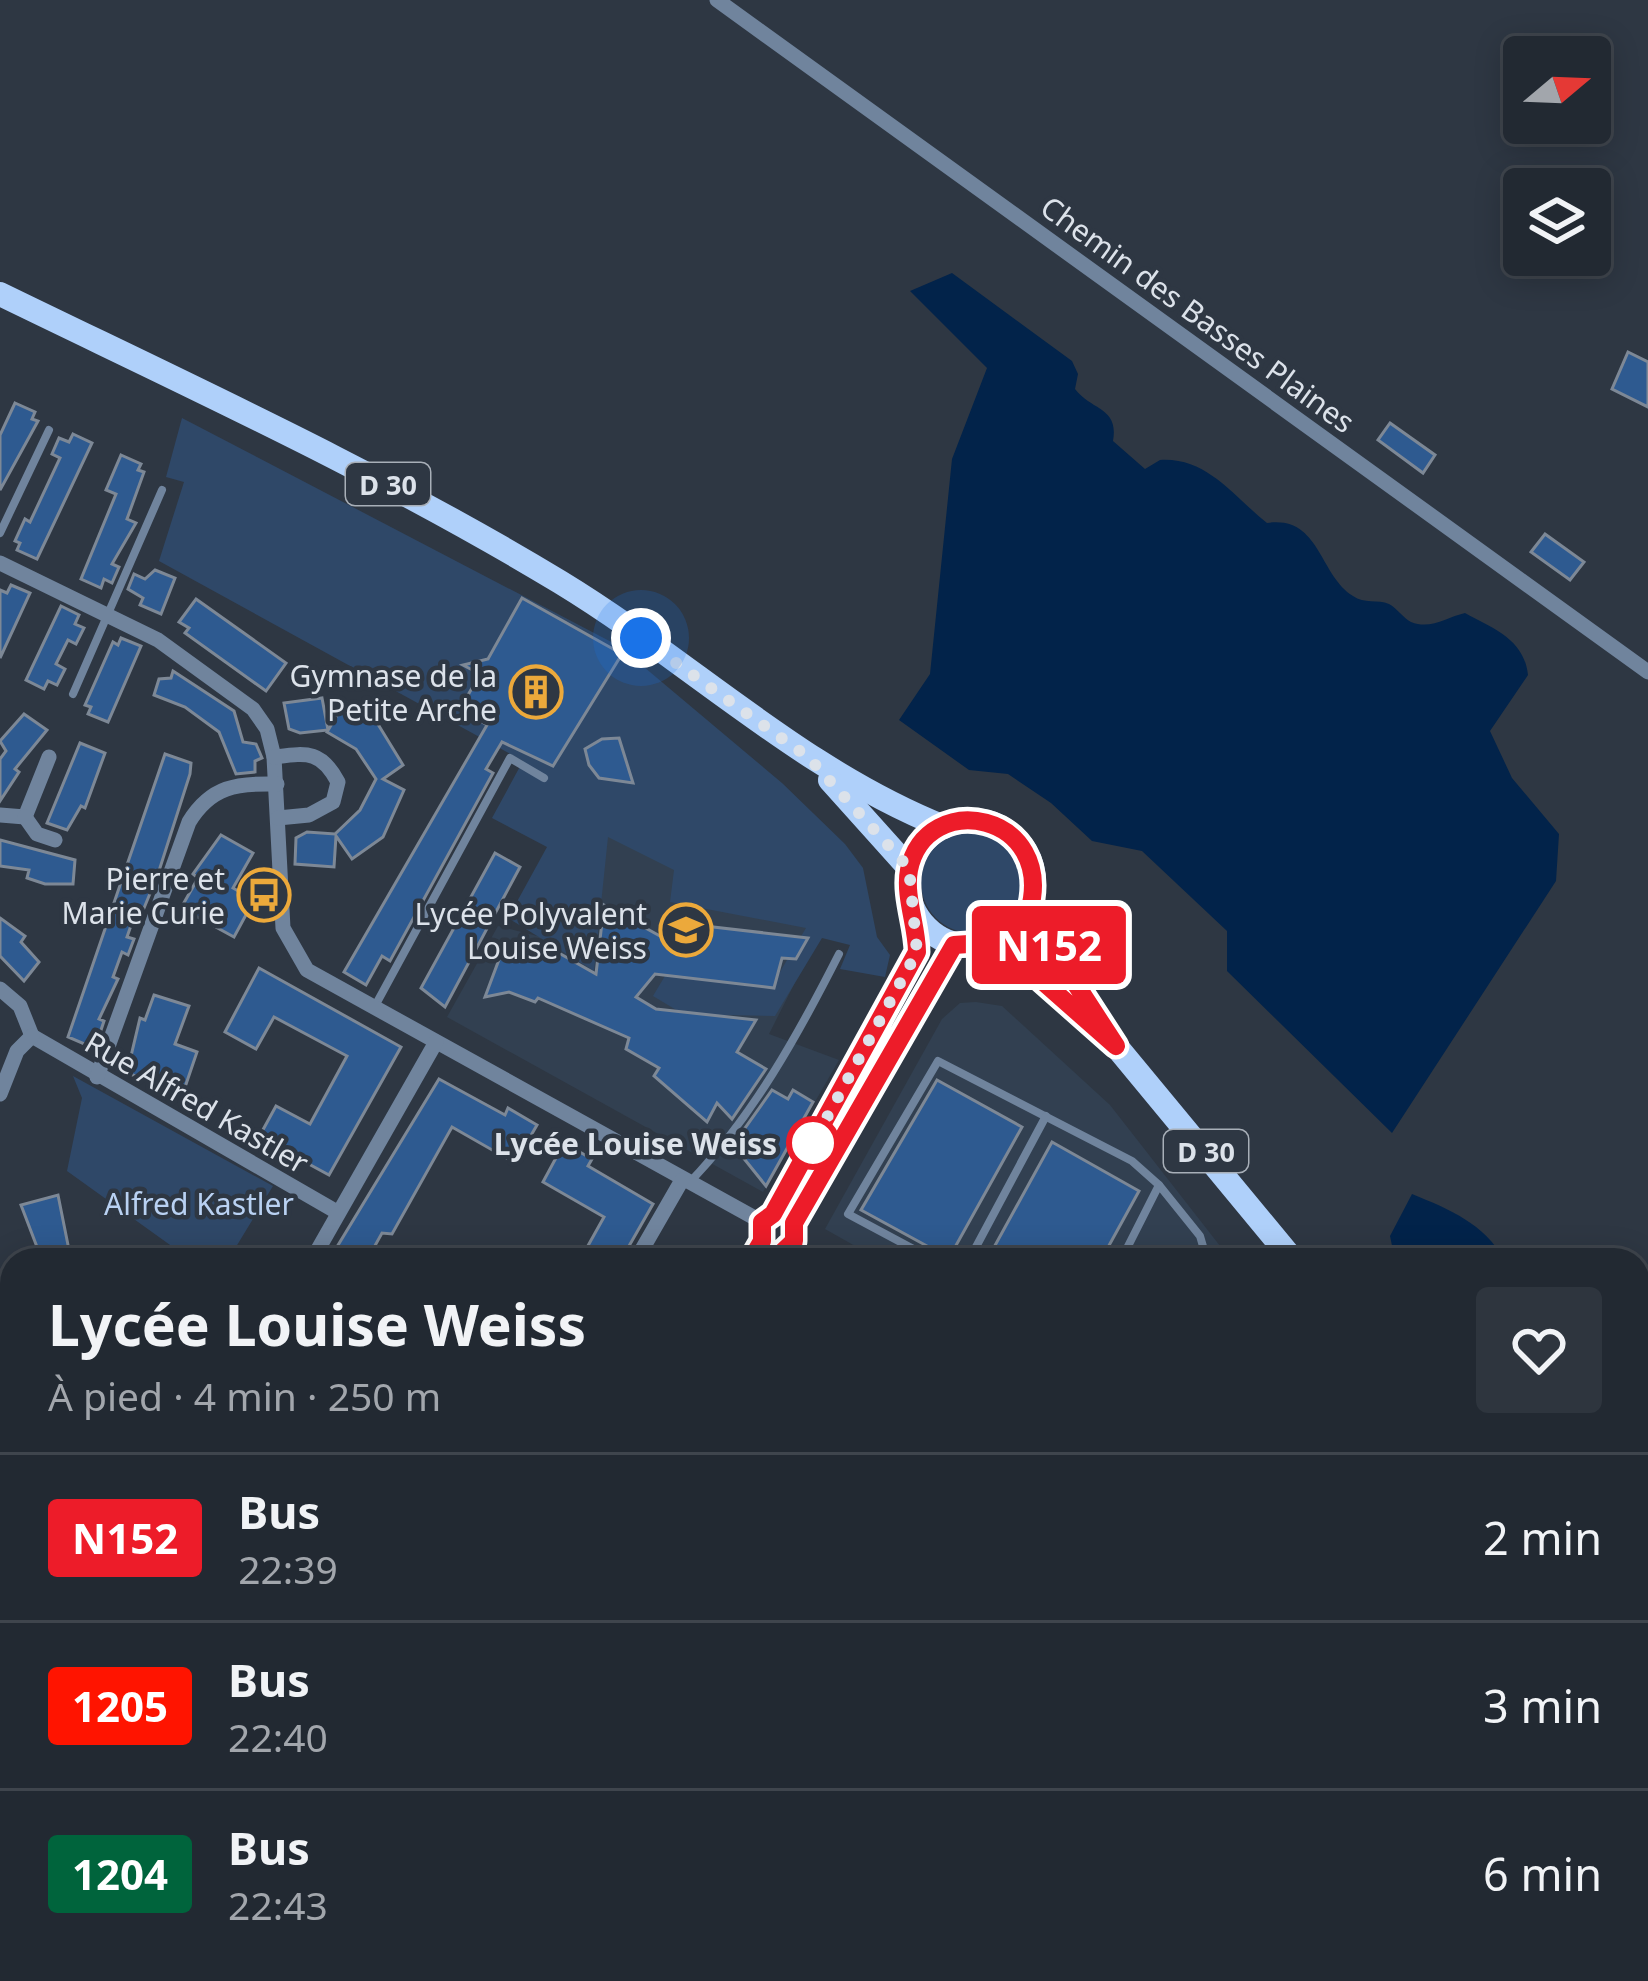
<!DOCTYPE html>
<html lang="fr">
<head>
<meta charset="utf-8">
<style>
  :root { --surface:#222932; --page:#2e353e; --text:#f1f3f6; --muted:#a2a6ac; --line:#3f454d }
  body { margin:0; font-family:"Noto Sans",sans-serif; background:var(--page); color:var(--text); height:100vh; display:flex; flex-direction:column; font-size:45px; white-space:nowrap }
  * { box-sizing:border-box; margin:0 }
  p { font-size:39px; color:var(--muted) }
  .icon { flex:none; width:66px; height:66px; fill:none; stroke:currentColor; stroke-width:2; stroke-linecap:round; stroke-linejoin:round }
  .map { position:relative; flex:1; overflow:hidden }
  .drawer { position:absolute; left:0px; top:1248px; width:1650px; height:735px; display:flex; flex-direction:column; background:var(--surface); border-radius:36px 36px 0 0; box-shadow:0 6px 30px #0003,0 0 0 3px var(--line) }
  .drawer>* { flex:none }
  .badge { padding:0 24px; border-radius:9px; font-size:42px; line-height:78px }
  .needle { width:78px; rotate:71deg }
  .buttons { position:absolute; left:1503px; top:36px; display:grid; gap:24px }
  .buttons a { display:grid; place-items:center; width:108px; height:108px; border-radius:12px; background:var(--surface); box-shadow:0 6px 30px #0003,0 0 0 3px var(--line); font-size:60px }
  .you { position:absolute; width:60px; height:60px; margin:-30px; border:9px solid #fff; border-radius:50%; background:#1a73e8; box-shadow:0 0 0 18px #1a73e833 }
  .map>.badge { position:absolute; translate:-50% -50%; box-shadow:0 0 0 6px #fff }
  .round { display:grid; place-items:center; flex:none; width:126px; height:126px; border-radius:12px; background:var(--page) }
  .overview { display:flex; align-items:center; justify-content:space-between; height:204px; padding:0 48px }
  h1 { font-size:57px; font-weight:700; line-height:90px }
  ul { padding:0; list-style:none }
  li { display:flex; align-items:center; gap:36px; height:168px; padding:0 48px; border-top:3px solid var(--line) }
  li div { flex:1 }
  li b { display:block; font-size:45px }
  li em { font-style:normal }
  li .badge { min-width:132px; font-weight:700; text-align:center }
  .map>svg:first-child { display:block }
</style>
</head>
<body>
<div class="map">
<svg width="1648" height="1981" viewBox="0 0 1648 1981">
  <rect width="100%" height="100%" fill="#2e3743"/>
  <!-- built -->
  <g fill="#324051">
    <path d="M 557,780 L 820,933 L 769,1034 L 839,1060 L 763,1192 L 447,1017 L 498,926 L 545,938 Z"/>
    <path d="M 976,1002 L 1002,1006 L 1110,1105 L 1231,1260 L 880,1260 L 825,1229 L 942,1019 L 960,1003 Z"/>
    <path d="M 1216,1971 L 1588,1971 L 1583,1981 L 1219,1981 Z"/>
  </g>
  <!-- green -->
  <g fill="#2f4868">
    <path d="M 182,418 L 619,646 L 782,783 L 845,844 L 863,868 L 877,937 L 890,955 L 885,977 L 840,969 L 850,945 L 822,938 L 775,1016 L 725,1015 L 713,1032 L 653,996 L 665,976 L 774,982 L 806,928 L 670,902 L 674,870 L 608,837 L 594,971 L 508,918 L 547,847 L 492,818 L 523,761 L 159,561 L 184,482 L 166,477 Z"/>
    <circle cx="972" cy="882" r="51"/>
    <path d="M 73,1076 L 273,1186 L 228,1260 L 191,1260 L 67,1171 L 82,1098 Z"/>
    <path d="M 0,1954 L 12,1957 L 12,1971 L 91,1971 L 163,1981 L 0,1981 Z"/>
  </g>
  <!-- water -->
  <g fill="#02234a">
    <path d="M 952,273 L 1072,361 L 1078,374 L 1075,389 C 1092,411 1119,407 1113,441 L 1145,469 L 1160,460 C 1207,457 1233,496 1267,523 C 1320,515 1319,575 1353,596 C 1364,604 1378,599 1389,604 C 1397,608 1403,618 1411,622 C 1431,630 1447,617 1465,613 C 1494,629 1524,639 1528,675 L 1490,731 L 1512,778 L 1559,834 L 1556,881 L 1392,1133 L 1227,971 L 1227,931 L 1142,851 L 1092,841 L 1051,803 L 1008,774 L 969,770 L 899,720 L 930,674 L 952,459 L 987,368 L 910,291 Z"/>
    <path d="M 1412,1194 C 1451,1210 1483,1223 1505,1260 L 1395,1260 L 1390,1236 Z"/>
    <path d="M 1638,1376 L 1648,1382 L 1648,1532 L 1638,1536 Z"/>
  </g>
  <!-- building -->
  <g fill="#2e5a90" stroke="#7d8896" stroke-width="3">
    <path d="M 1628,352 L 1648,362 L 1648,407 L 1612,389 Z"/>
    <path d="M 15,403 L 35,412 L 32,419 L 38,421 L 0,490 L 0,435 Z"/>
    <path d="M 1390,423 L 1435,455 L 1423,473 L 1378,440 Z"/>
    <path d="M 73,434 L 92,443 L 37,559 L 17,550 L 20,543 L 15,541 L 25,519 L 30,522 L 60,458 L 52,454 L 59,438 L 69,442 Z"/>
    <path d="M 121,455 L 141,464 L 138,470 L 144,472 L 127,519 L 136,523 L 112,564 L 119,567 L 112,583 L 104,579 L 101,588 L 81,579 L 116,494 L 106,490 Z"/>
    <path d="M 1545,534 L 1584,562 L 1570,580 L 1531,552 Z"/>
    <path d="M 155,570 L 175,578 L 161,614 L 140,605 L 143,598 L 128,589 L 134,574 L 145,579 Z"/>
    <path d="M 11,585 L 30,593 L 0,658 L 0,590 L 7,593 Z"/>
    <path d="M 522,598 L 622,654 L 553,766 L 502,742 L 486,769 L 493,773 L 390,961 L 382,956 L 366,985 L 344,972 L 487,725 L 460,709 L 480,674 L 463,665 L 488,659 Z"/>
    <path d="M 196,599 L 286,663 L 266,691 L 185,633 L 189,628 L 179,622 Z"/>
    <path d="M 61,606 L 79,615 L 75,624 L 84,628 L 76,644 L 68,640 L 56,664 L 65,669 L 57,685 L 48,681 L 44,689 L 26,680 Z"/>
    <path d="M 121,638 L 141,646 L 108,722 L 88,714 L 91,707 L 85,705 L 113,642 L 118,645 Z"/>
    <path d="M 173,671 L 234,711 L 243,742 L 256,744 L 262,758 L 255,761 L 255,772 L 236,774 L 219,732 L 185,707 L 154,695 L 159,679 L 171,678 Z"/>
    <path d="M 322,698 L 328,730 L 300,733 L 289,729 L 284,703 Z"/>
    <path d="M 345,702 L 376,721 L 403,765 L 383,779 L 404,790 L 383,837 L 352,859 L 336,836 L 334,867 L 295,864 L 296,838 L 307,832 L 335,834 L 360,810 L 376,779 L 356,749 L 327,732 Z"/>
    <path d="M 24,714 L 47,730 L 15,769 L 19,772 L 0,801 L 0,759 L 6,751 L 0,741 Z"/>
    <path d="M 619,738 L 633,783 L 599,778 L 589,765 L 585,749 L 602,739 Z"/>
    <path d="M 80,743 L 105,753 L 85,808 L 81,806 L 67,830 L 47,823 Z"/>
    <path d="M 165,754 L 191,763 L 190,774 L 158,874 L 142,913 L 136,911 L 127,937 L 134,939 L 128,955 L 122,952 L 113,977 L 118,979 L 99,1019 L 104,1021 L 99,1036 L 93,1034 L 89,1046 L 68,1037 Z"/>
    <path d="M 221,835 L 253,853 L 233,888 L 254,900 L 234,937 L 181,908 L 198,878 L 193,874 Z"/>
    <path d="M 0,840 L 75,860 L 73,884 L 45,884 L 27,878 L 29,870 L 0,866 Z"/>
    <path d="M 495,853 L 520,867 L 445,1007 L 421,988 Z"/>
    <path d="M 604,905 L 660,936 L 679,923 L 808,938 L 796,959 L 782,958 L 774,988 L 655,974 L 636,997 L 656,1009 L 756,1020 L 737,1052 L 766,1069 L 732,1119 L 717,1103 L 707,1122 L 654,1076 L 659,1068 L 626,1049 L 629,1038 L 538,998 L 535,1002 L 509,992 L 485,997 L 506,941 L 536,957 L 543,944 L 596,974 Z"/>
    <path d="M 0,918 L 25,936 L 21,942 L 39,962 L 24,981 L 0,956 Z"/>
    <path d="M 259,968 L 401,1047 L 329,1175 L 259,1137 L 276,1106 L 310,1124 L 347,1056 L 274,1017 L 256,1049 L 225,1032 Z"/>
    <path d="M 154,995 L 189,1006 L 175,1044 L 197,1052 L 183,1093 L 127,1073 L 140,1018 L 145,1020 Z"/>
    <path d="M 439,1079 L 505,1115 L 508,1108 L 537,1125 L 515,1163 L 452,1127 L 392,1234 L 382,1233 L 367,1260 L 329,1260 Z"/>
    <path d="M 937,1080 L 1022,1127 L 949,1258 L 861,1210 Z"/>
    <path d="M 772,1090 L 788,1099 L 793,1090 L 813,1102 L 766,1186 L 733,1145 Z"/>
    <path d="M 1052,1142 L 1139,1191 L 1101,1260 L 987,1260 Z"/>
    <path d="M 564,1143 L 592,1159 L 588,1166 L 653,1204 L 621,1260 L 580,1260 L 604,1217 L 543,1182 Z"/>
    <path d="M 58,1195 L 71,1260 L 42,1260 L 21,1205 Z"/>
  </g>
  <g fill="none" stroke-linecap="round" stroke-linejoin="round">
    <!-- secondary-tunnel -->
    <path stroke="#48515c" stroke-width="21" stroke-dasharray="21 10" stroke-linecap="butt" d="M 503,1971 L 521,1981"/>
    <!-- lane -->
    <g stroke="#70849d" stroke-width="8">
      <path d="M 0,533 L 49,430"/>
      <path d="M 73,694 L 162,490"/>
      <path d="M 375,1006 L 510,758 L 544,778"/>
      <path d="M 690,1182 C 753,1116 798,1035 839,954"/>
      <path d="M 934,1260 L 848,1214 L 938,1061 L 1132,1161 L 1159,1185"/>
      <path d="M 969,1260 L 1046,1116"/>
      <path d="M 1121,1260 L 1159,1185 L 1200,1236 L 1207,1260"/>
      <path d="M 1203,1971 L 1206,1981"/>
      <path d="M 1404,1971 L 1406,1981"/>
    </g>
    <!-- street -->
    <g stroke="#70849d" stroke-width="15">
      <path d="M 717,0 L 1648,672"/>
      <path d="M 0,563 L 158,640 L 253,709 L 267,729 L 274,757 L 283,928 L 307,970 L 762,1222"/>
      <path d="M 274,757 C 307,753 321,750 338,782 L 333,802 L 309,815 L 278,818"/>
      <path d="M 0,815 L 25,817 L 49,757"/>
      <path d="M 25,817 L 37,834 L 55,840"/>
      <path d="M 0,989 L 20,1006 L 32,1036"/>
      <path d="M 32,1036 L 337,1212"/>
      <path d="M 97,1077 L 189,822 C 211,786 237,783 277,784"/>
      <path d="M 0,1094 L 17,1051 L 32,1036"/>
      <path d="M 762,1222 L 773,1214 L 902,982 L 917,953 L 917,916"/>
      <path d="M 794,1223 L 954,945"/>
      <path d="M 312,1260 L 436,1042"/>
      <path d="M 636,1260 L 682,1180"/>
      <path d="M 751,1260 L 762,1242"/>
      <path d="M 774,1260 L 794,1241 L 794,1223"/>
      <path d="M 0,1301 L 12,1340"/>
      <path d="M 0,1424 L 12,1421"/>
      <path d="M 12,1524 L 12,1525"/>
      <path d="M 0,1750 L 12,1762"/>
      <path d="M 0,1828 L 12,1825"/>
    </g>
    <!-- secondary -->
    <g stroke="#8fafd8" stroke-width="21">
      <path d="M 0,1915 L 12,1918"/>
      <path d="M 0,1933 L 12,1936"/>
      <path d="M 1623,1981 L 1631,1971"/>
    </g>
    <!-- primary -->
    <g stroke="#afd0fa" stroke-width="24">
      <path d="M 0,294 C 189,386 380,473 560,582 C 690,661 801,770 944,827"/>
      <path d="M 830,780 L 909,868"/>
      <circle cx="971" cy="883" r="63"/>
      <path d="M 1029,912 L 1116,1046 L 1293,1260"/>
      <path d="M 998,942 L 1086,1019"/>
      <path d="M 1638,1812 L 1648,1824"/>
      <path d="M 1638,1880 L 1645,1916"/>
      <path d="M 1648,1910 L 1640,1950 L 1648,1974"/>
    </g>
    <!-- rail -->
    <g stroke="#a9afb9" stroke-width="6" stroke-dasharray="18 9" stroke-linecap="butt">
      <path d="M 1638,1615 L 1648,1612"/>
      <path d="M 449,1981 L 481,1971"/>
      <path d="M 479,1981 L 510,1971"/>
    </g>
  </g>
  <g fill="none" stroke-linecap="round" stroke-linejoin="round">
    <!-- line casing -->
    <g stroke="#fff" stroke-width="27">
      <path id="line" d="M 751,1260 L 762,1241 L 762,1222 L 773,1214 L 917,952 C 917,926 904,896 909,870 C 926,787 1057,813 1029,912 L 1116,1046 L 998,942 L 954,945 L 794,1223 L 794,1241 L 774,1260"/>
    </g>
    <!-- line -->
    <use href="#line" stroke="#ed1c29" stroke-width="18"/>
    <!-- walk -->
    <path stroke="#dce2ea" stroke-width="12" stroke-dasharray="0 21.6" d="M 641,638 L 808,757 L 909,868 L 917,952 L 813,1143"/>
  </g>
  <!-- icons -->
  <defs>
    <g id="building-ring" transform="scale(2.7)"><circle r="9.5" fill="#2e3743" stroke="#eca93b" stroke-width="1.5"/><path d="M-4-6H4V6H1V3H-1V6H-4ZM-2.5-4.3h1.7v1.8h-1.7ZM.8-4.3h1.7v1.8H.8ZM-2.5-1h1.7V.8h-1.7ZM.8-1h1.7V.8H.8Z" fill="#eca93b"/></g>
    <g id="bus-ring" transform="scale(2.7)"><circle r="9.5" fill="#2e3743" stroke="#eca93b" stroke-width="1.5"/><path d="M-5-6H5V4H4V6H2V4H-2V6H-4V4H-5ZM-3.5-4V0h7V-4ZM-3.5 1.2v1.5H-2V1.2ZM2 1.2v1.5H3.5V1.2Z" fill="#eca93b"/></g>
    <g id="school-ring" transform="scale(2.7)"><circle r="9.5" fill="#2e3743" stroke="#eca93b" stroke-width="1.5"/><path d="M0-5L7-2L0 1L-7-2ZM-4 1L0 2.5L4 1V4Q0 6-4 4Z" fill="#eca93b"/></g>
  </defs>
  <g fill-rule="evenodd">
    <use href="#building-ring" x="536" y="692"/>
    <use href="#bus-ring" x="264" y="895"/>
    <use href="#school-ring" x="686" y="930"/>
  </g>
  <!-- markers -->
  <circle fill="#fff" stroke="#ed1c29" stroke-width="6" cx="813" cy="1143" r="24"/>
  <g text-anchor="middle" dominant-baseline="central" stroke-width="9" stroke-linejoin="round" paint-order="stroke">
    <!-- shield labels -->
    <g fill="#2e3743" stroke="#a8afb8" stroke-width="3">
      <rect x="346" y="463" width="84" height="42" rx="9"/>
      <rect x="1164" y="1130" width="84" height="42" rx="9"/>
    </g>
    <g font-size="27" font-weight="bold" fill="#dce2ea">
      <text x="388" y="484">D 30</text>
      <text x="1206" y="1151">D 30</text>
    </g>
    <!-- street labels -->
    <g font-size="30" fill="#dce2ea" stroke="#2e3743">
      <text transform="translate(1198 314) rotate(36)">Chemin des Basses Plaines</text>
      <text transform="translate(197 1102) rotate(30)">Rue Alfred Kastler</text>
    </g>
    <!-- poi labels -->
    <g font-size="30" fill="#dce2ea" stroke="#2e3743" text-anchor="end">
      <text x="497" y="675">Gymnase de la<tspan x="497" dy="34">Petite Arche</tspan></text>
      <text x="225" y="878">Pierre et<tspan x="225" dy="34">Marie Curie</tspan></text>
      <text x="647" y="913">Lycée Polyvalent<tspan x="647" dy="34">Louise Weiss</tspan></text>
    </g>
    <!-- stop labels -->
    <g font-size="30" font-weight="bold" fill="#dce2ea" stroke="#2e3743" text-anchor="end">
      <text x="777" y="1143">Lycée Louise Weiss</text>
    </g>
    <!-- park labels -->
    <g font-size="30" fill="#b9d1f2" stroke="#2e3743">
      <text x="199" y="1203">Alfred Kastler</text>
    </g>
  </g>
</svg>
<div class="buttons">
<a><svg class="needle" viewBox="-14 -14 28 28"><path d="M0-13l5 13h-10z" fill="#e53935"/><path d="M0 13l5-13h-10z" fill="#a2a6ac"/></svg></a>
<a><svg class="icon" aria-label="layers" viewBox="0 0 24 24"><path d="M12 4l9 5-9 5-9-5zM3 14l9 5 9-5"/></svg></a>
</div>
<div class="you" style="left:641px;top:638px"></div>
<b class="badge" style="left:1049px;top:945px;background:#ed1c29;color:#fff">N152</b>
<section class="drawer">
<div class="overview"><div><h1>Lycée Louise Weiss</h1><p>À pied · 4 min · 250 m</p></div><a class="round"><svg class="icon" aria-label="heart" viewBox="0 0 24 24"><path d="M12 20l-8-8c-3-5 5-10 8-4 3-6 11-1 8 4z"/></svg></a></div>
<ul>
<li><span class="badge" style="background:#ed1c29;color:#fff">N152</span><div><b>Bus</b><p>22:39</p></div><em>2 min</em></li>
<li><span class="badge" style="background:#ff1400;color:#fff">1205</span><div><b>Bus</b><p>22:40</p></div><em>3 min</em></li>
<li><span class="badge" style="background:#00643c;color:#fff">1204</span><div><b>Bus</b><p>22:43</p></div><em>6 min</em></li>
</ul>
</section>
</div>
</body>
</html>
